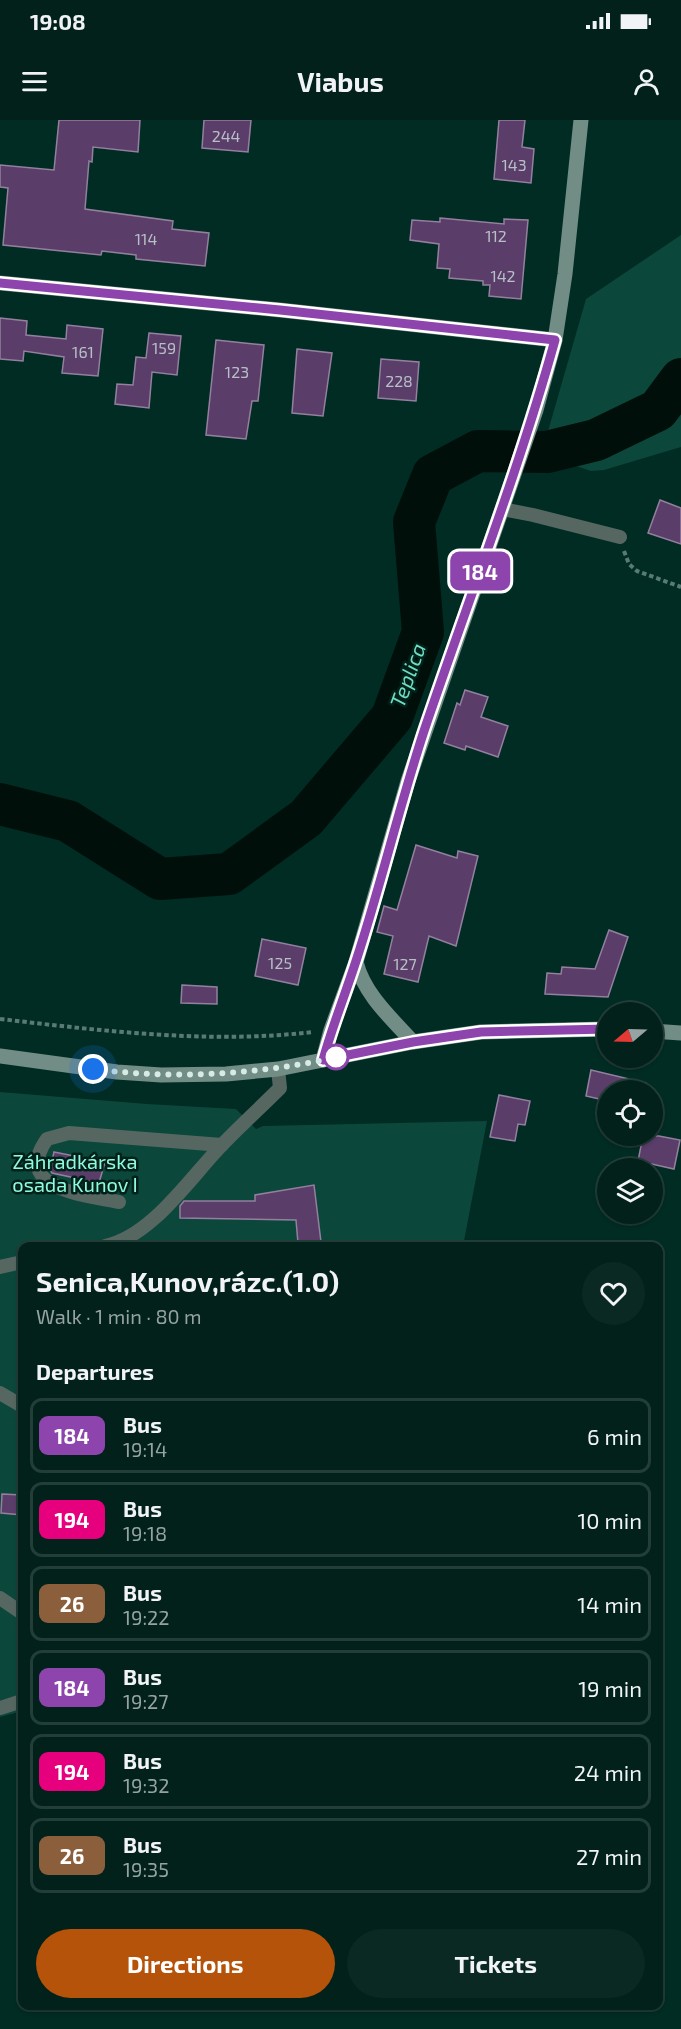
<!DOCTYPE html>
<html lang="en">
<head>
<meta charset="utf-8">
<style>
  :root { --surface:#01211a; --page:#0b2923; --text:#f1f3f6; --muted:#96a3a2; --line:#233e39; --accent:#b45309 }
  body { margin:0; font-family:"Exo 2",sans-serif; background:var(--page); color:var(--text); height:100vh; display:flex; flex-direction:column; font-size:22px; white-space:nowrap }
  * { box-sizing:border-box; margin:0 }
  p { font-size:20px; color:var(--muted) }
  .icon { flex:none; width:33px; height:33px; fill:none; stroke:currentColor; stroke-width:2; stroke-linecap:round; stroke-linejoin:round }
  .map { position:relative; flex:1; overflow:hidden }
  .details { position:absolute; left:18px; top:1122px; width:645px; height:768px; display:flex; flex-direction:column; background:var(--surface); border-radius:12px; box-shadow:0 2px 4px #0004,0 0 0 2px var(--line) }
  .details>* { flex:none }
  .badge { padding:0 12px; border-radius:9px; font-size:21px; line-height:39px }
  .needle { width:39px; rotate:251deg }
  .fabs { position:absolute; left:597px; top:882px; display:grid; gap:12px }
  .fabs a { display:grid; place-items:center; width:66px; height:66px; border-radius:50%; background:var(--surface); box-shadow:0 2px 4px #0004,0 0 0 2px var(--line); font-size:30px }
  .you { position:absolute; width:30px; height:30px; margin:-15px; border:4px solid #fff; border-radius:50%; background:#1a73e8; box-shadow:0 0 0 9px #1a73e833 }
  .map>.badge { position:absolute; translate:-50% -50%; box-shadow:0 0 0 3px #fff }
  h2 { padding:0 18px; font-size:22px; line-height:54px }
  .round { display:grid; place-items:center; flex:none; width:63px; height:63px; border-radius:32px; background:var(--page) }
  .summary { display:flex; align-items:center; justify-content:space-between; height:102px; padding:0 18px }
  h1 { font-size:28px; font-weight:700; line-height:45px }
  .button { display:flex; gap:12px; margin-top:auto; padding:12px 18px }
  .button a { flex:1; height:69px; border-radius:36px; background:var(--accent); color:#fff; font-size:24px; font-weight:700; line-height:69px; text-align:center }
  .button a+a { background:var(--page); color:var(--text) }
  ul { padding:0; list-style:none }
  li { display:flex; align-items:center; gap:18px; height:75px; margin:0 12px 9px; padding:0 6px; border:3px solid var(--line); border-radius:12px }
  li div { flex:1 }
  li b { display:block; font-size:22px }
  li em { font-style:normal }
  li .badge { min-width:66px; font-weight:700; text-align:center }
  .status { display:flex; justify-content:space-between; align-items:center; height:42px; padding:0 30px; background:var(--surface); direction:ltr }
  .status svg { height:16px; fill:currentColor }
  header { display:flex; justify-content:space-between; align-items:center; height:78px; padding:0 18px; background:var(--surface); font-size:27px; font-weight:700 }
  .map>svg:first-child { display:block }
</style>
</head>
<body>
<div class="status"><b>19:08</b><svg viewBox="0 0 49 12"><path d="M0 12V9h3v3zM5 12V6h3v6zM10 12V3h3v9zM15 12V0h3v12zM26 1h20v11H26zM47 4h2v5h-2z"/></svg></div>
<header><svg class="icon" aria-label="menu" viewBox="0 0 24 24"><path d="M4 6h16M4 12h16M4 18h16"/></svg>Viabus<svg class="icon" aria-label="person" viewBox="0 0 24 24"><circle cx="12" cy="8" r="4"/><path d="M4 21q1-7 8-7t8 7"/></svg></header>
<div class="map">
<svg width="681" height="1909" viewBox="0 0 681 1909">
  <rect width="100%" height="100%" fill="#012c23"/>
  <!-- green -->
  <g fill="#0c473b">
    <path d="M 681,115 L 681,327 L 604,350 L 591,351 L 549,337 L 544,325 L 586,179 Z"/>
    <path d="M 0,972 L 147,984 L 236,989 L 256,1009 L 263,1006 L 487,1001 L 463,1126 L 22,1126 L 22,1591 L 0,1597 Z"/>
  </g>
  <g fill="none" stroke-linecap="round" stroke-linejoin="round">
    <!-- river -->
    <path stroke="#000f0a" stroke-width="42" d="M 0,684 L 68,701 L 160,759 L 229,754 L 306,698 L 392,597 L 423,512 L 414,402 L 433,355 L 478,331 L 547,332 L 596,320 L 658,290 L 681,259"/>
  </g>
  <!-- building -->
  <g fill="#5a3d69" stroke="#93809e" stroke-width="1.5">
    <path d="M 59,0 L 140,0 L 138,32 L 93,27 L 92,42 L 89,41 L 85,89 L 173,101 L 172,109 L 209,113 L 205,146 L 136,139 L 136,135 L 102,131 L 101,135 L 3,125 L 8,68 L 0,67 L 0,45 L 54,50 Z"/>
    <path d="M 204,0 L 251,0 L 248,32 L 202,28 Z"/>
    <path d="M 499,0 L 525,0 L 522,27 L 534,29 L 531,63 L 494,59 Z"/>
    <path d="M 440,98 L 504,104 L 504,99 L 528,100 L 521,179 L 489,176 L 490,165 L 483,165 L 483,161 L 449,158 L 450,149 L 437,148 L 439,124 L 410,120 L 412,100 L 440,102 Z"/>
    <path d="M 0,198 L 27,201 L 26,215 L 66,219 L 67,205 L 103,209 L 98,256 L 62,253 L 64,237 L 24,231 L 23,241 L 0,239 Z"/>
    <path d="M 149,213 L 181,216 L 177,255 L 152,252 L 149,288 L 115,284 L 117,264 L 133,265 L 136,237 L 146,238 Z"/>
    <path d="M 216,220 L 264,225 L 258,281 L 252,281 L 246,319 L 206,315 Z"/>
    <path d="M 297,229 L 332,233 L 323,296 L 292,293 Z"/>
    <path d="M 381,239 L 419,242 L 416,281 L 378,278 Z"/>
    <path d="M 660,380 L 681,388 L 681,424 L 648,413 Z"/>
    <path d="M 465,570 L 488,577 L 481,597 L 508,606 L 498,637 L 466,626 L 465,630 L 444,623 L 457,583 L 460,585 Z"/>
    <path d="M 416,725 L 457,738 L 458,731 L 478,736 L 456,826 L 429,816 L 418,862 L 384,854 L 393,816 L 377,812 L 384,786 L 397,790 Z"/>
    <path d="M 609,810 L 628,817 L 608,877 L 545,874 L 547,853 L 561,854 L 562,847 L 595,849 Z"/>
    <path d="M 262,819 L 306,828 L 298,865 L 255,856 Z"/>
    <path d="M 182,865 L 217,867 L 217,884 L 181,883 Z"/>
    <path d="M 591,950 L 646,963 L 645,970 L 608,970 L 608,981 L 586,976 Z"/>
    <path d="M 499,975 L 530,981 L 525,1005 L 518,1004 L 515,1021 L 490,1017 Z"/>
    <path d="M 643,1016 L 659,1016 L 680,1020 L 674,1049 L 638,1041 Z"/>
    <path d="M 54,1032 L 105,1042 L 99,1063 L 52,1053 L 50,1050 Z"/>
    <path d="M 314,1065 L 321,1122 L 298,1123 L 296,1100 L 180,1098 L 180,1086 L 184,1081 L 255,1081 L 255,1075 Z"/>
    <path d="M 2,1374 L 22,1375 L 22,1395 L 1,1393 Z"/>
  </g>
  <g fill="none" stroke-linecap="round" stroke-linejoin="round">
    <!-- path -->
    <g stroke="#597b73" stroke-width="4" stroke-dasharray="4.5 3" stroke-linecap="butt">
      <path d="M 624,431 L 629,444 L 637,451 L 681,467"/>
      <path d="M 0,899 C 104,911 209,924 313,912"/>
    </g>
    <!-- lane -->
    <g stroke="#566762" stroke-width="14">
      <path d="M 502,389 L 533,395 L 620,417"/>
      <path d="M 119,1082 C 87,1075 11,1070 47,1019 L 69,1013 L 222,1025"/>
      <path d="M 105,1126 C 151,1117 189,1059 221,1026 C 240,1006 260,988 280,968 L 278,949"/>
      <path d="M 0,1147 L 22,1142"/>
      <path d="M 0,1273 L 22,1286"/>
      <path d="M 0,1478 L 22,1493"/>
      <path d="M 0,1588 L 22,1581"/>
    </g>
    <!-- street -->
    <path stroke="#566762" stroke-width="15" d="M 0,163 L 280,190 L 555,220"/>
    <!-- secondary -->
    <g stroke="#728d85" stroke-width="15">
      <path d="M 356,842 C 364,874 391,898 413,922"/>
      <path d="M 652,911 L 681,913"/>
      <path d="M 0,936 L 117,952 L 161,955 L 226,954 L 278,949 L 413,922 L 481,912 L 608,909"/>
      <path d="M 323,940 L 331,910 L 356,842 L 408,661 L 512,360 L 536,290 L 555,220 L 565,154 L 581,0"/>
    </g>
  </g>
  <g fill="none" stroke-linecap="round" stroke-linejoin="round">
    <!-- line casing -->
    <g stroke="#fff" stroke-width="14">
      <path id="line" d="M 0,163 L 280,190 L 555,220 C 518,353 468,481 424,611 C 399,687 381,765 356,841 C 345,875 332,907 323,940 L 413,922 L 481,912 L 608,909"/>
    </g>
    <!-- line -->
    <use href="#line" stroke="#8e44ad" stroke-width="9"/>
    <!-- walk -->
    <path stroke="#d6ebe5" stroke-width="6" stroke-dasharray="0 10.8" d="M 93,949 C 178,960 261,954 344,936 L 336,937"/>
  </g>
  <!-- markers -->
  <circle fill="#fff" stroke="#8e44ad" stroke-width="3" cx="336" cy="937" r="12"/>
  <g text-anchor="middle" dominant-baseline="central" stroke-width="5" stroke-linejoin="round" paint-order="stroke">
    <!-- number labels -->
    <g font-size="16" fill="#b7c0c6">
      <text x="226" y="15">244</text>
      <text x="514" y="44">143</text>
      <text x="496" y="115">112</text>
      <text x="146" y="118">114</text>
      <text x="503" y="155">142</text>
      <text x="164" y="227">159</text>
      <text x="83" y="231">161</text>
      <text x="237" y="251">123</text>
      <text x="399" y="260">228</text>
      <text x="280" y="842">125</text>
      <text x="405" y="843">127</text>
    </g>
    <!-- park labels -->
    <g font-size="20" fill="#8ffbde" stroke="#02211a">
      <text x="75" y="1041">Záhradkárska<tspan x="75" dy="23">osada Kunov I</tspan></text>
    </g>
    <!-- water labels -->
    <g font-size="21" font-style="italic" fill="#70ddc1" stroke="#02211a">
      <text transform="translate(407 555) rotate(-70)">Teplica</text>
    </g>
  </g>
</svg>
<div class="fabs">
<a><svg class="needle" viewBox="-14 -14 28 28"><path d="M0-13l5 13h-10z" fill="#e53935"/><path d="M0 13l5-13h-10z" fill="#96a3a2"/></svg></a>
<a><svg class="icon" aria-label="locate" viewBox="0 0 24 24"><circle cx="12" cy="12" r="6"/><path d="M12 2v4M12 18v4M2 12h4M18 12h4"/></svg></a>
<a><svg class="icon" aria-label="layers" viewBox="0 0 24 24"><path d="M12 4l9 5-9 5-9-5zM3 14l9 5 9-5"/></svg></a>
</div>
<div class="you" style="left:93px;top:949px"></div>
<b class="badge" style="left:480px;top:451px;background:#8e44ad;color:#fff">184</b>
<section class="details">
<div class="summary"><div><h1>Senica,Kunov,rázc.(1.0)</h1><p>Walk · 1 min · 80 m</p></div><a class="round"><svg class="icon" aria-label="heart" viewBox="0 0 24 24"><path d="M12 20l-8-8c-3-5 5-10 8-4 3-6 11-1 8 4z"/></svg></a></div>
<h2>Departures</h2>
<ul>
<li><span class="badge" style="background:#8e44ad;color:#fff">184</span><div><b>Bus</b><p>19:14</p></div><em>6 min</em></li>
<li><span class="badge" style="background:#e6007e;color:#fff">194</span><div><b>Bus</b><p>19:18</p></div><em>10 min</em></li>
<li><span class="badge" style="background:#8b5e3c;color:#fff">26</span><div><b>Bus</b><p>19:22</p></div><em>14 min</em></li>
<li><span class="badge" style="background:#8e44ad;color:#fff">184</span><div><b>Bus</b><p>19:27</p></div><em>19 min</em></li>
<li><span class="badge" style="background:#e6007e;color:#fff">194</span><div><b>Bus</b><p>19:32</p></div><em>24 min</em></li>
<li><span class="badge" style="background:#8b5e3c;color:#fff">26</span><div><b>Bus</b><p>19:35</p></div><em>27 min</em></li>
</ul>
<div class="button"><a>Directions</a><a>Tickets</a></div>
</section>
</div>
</body>
</html>
